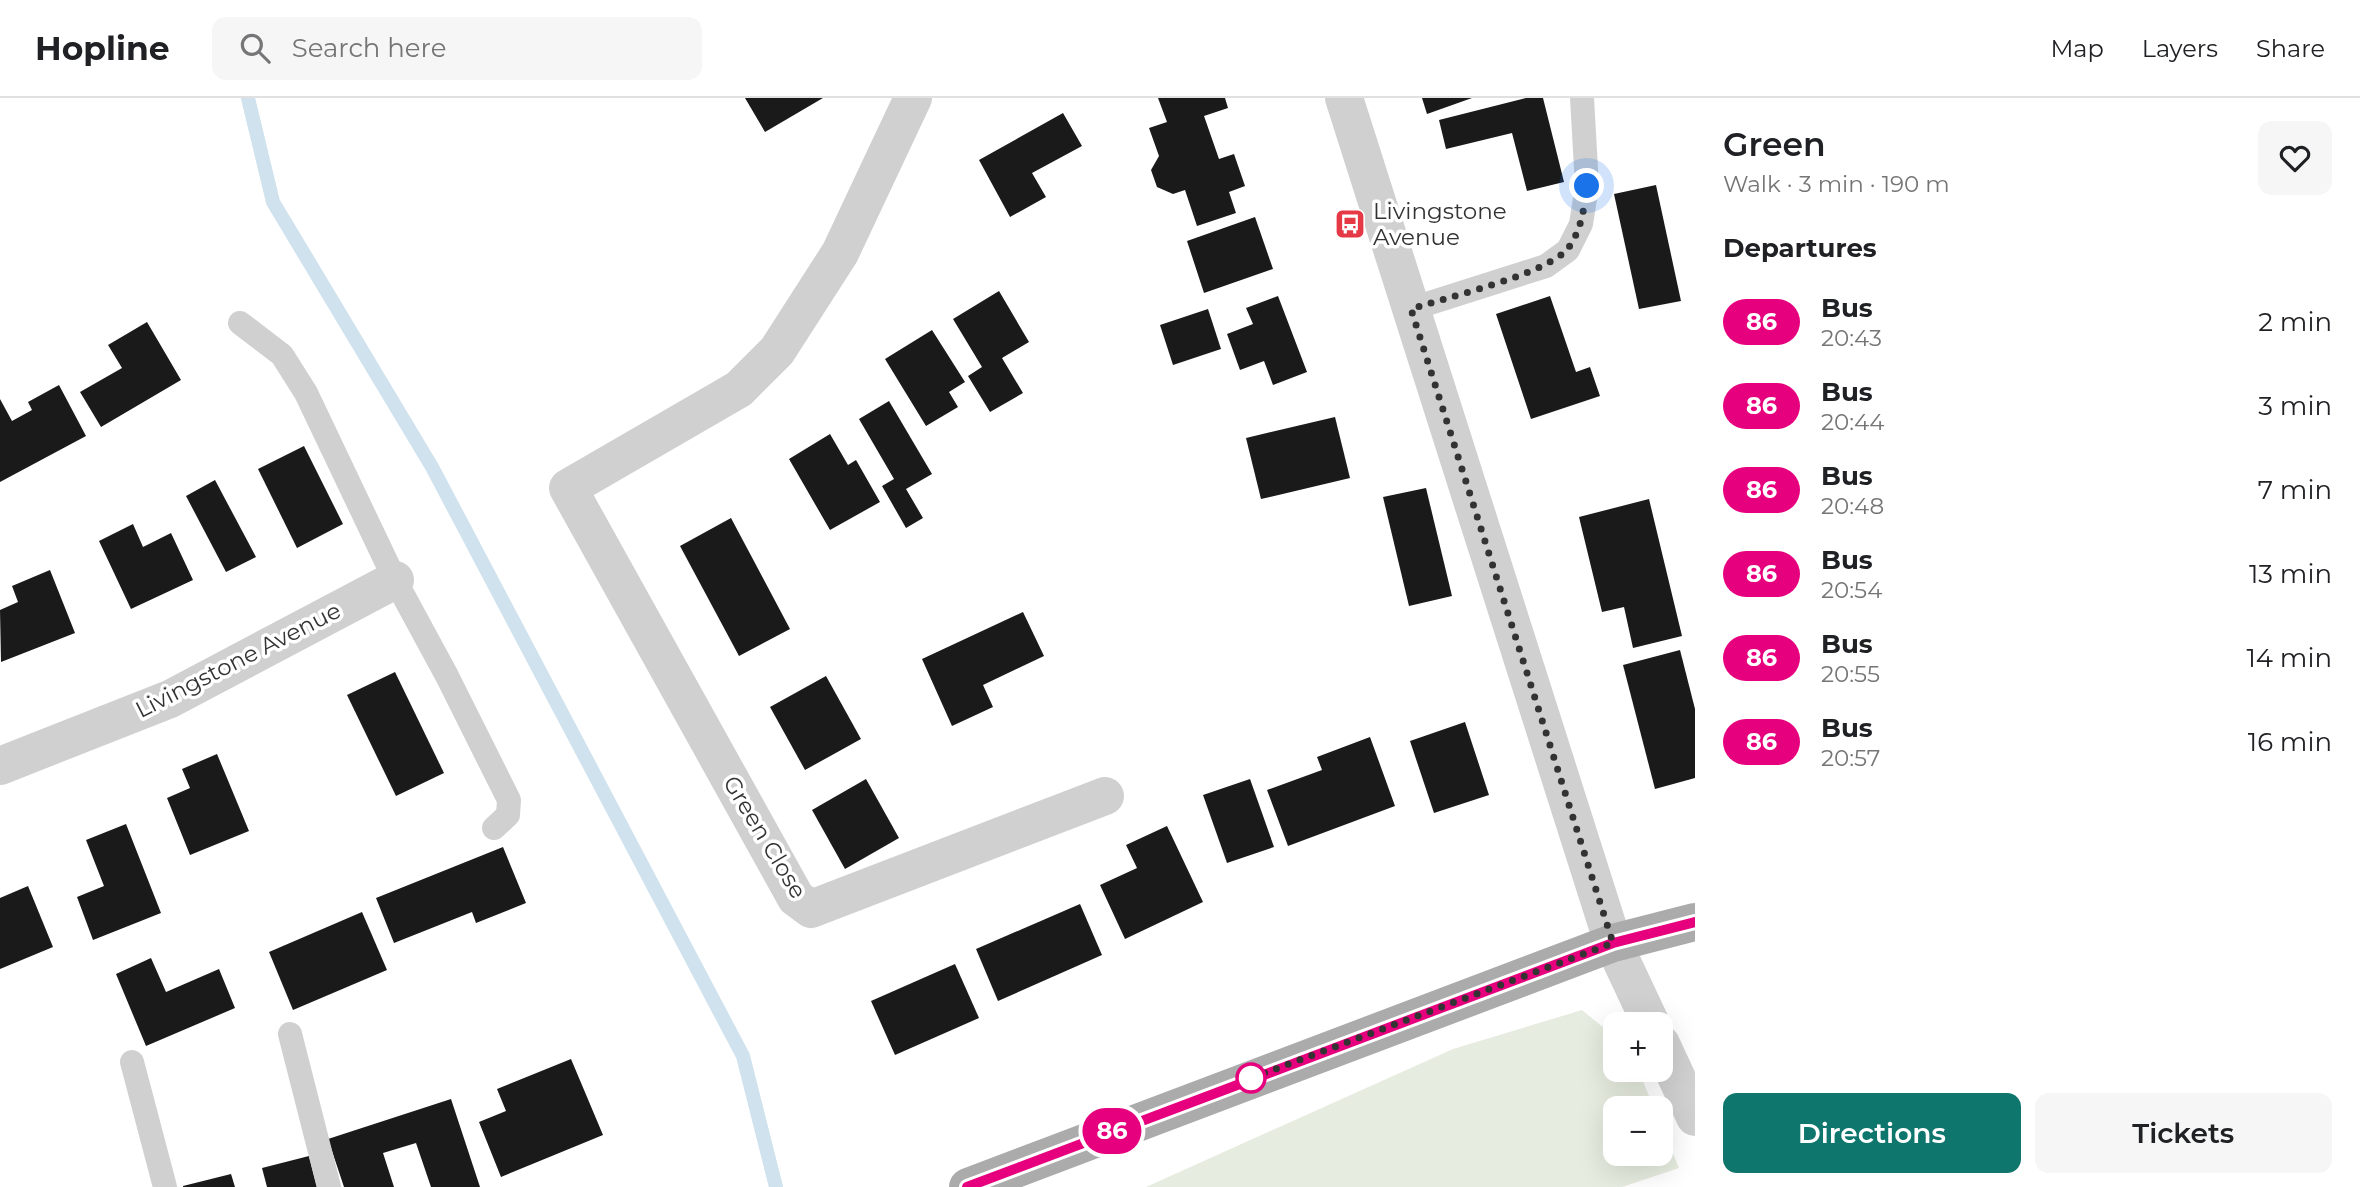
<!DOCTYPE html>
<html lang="en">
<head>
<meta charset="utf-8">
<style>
  :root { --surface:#fff; --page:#f6f6f6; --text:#202124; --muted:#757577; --line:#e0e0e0; --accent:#0f766e }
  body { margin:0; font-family:Montserrat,sans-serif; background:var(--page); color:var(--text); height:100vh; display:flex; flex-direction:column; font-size:26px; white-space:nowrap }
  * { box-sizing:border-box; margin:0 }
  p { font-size:23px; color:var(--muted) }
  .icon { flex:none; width:38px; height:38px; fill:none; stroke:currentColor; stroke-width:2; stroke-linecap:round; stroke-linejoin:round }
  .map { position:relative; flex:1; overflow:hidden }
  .side { display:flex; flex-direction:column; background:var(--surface); width:665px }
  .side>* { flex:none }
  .badge { padding:0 14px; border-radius:23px; font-size:24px; line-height:46px }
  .buttons { position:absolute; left:1603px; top:914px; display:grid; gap:14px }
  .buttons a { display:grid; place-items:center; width:70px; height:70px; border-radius:14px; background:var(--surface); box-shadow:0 7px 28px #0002; font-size:35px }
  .you { position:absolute; width:35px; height:35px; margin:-18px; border:5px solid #fff; border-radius:50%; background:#1a73e8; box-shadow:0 0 0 10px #1a73e833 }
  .map>.badge { position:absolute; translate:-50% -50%; box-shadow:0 0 0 4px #fff }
  h2 { padding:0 28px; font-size:26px; line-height:63px }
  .round { display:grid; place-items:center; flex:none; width:74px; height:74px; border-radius:14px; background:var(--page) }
  .overview { display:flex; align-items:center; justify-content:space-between; height:119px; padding:0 28px }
  h1 { font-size:33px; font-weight:600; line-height:52px }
  .primary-button { display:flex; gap:14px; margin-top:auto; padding:14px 28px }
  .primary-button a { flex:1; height:80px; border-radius:14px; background:var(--accent); color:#fff; font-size:28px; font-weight:600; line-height:80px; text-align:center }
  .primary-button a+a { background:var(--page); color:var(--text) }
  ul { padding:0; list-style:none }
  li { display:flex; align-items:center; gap:21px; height:84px; padding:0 28px }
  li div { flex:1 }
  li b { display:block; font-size:26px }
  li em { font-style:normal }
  li .badge { min-width:77px; font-weight:700; text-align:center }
  header { display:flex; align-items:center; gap:42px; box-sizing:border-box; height:98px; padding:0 35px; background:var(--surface); border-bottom:2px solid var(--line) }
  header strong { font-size:33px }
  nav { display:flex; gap:38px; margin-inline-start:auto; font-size:24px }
  .search { width:490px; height:63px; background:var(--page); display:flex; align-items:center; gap:18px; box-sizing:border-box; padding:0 24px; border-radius:14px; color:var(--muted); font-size:26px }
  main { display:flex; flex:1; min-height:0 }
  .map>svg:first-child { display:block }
</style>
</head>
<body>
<header>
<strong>Hopline</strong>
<div class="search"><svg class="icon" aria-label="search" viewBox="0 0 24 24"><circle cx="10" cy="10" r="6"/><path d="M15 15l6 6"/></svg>Search here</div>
<nav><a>Map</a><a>Layers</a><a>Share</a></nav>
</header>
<main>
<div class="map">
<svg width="1695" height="1089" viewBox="0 0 1695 1089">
  <rect width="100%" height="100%" fill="#fff"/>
  <!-- green -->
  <path fill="#e6ecdf" d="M 1582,912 L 1615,939 L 1615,971 L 1638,971 L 1654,1010 L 1615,1010 L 1615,1055 L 1661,1055 L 1661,1026 L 1679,1070 L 1622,1089 L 1146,1089 L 1453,951 Z"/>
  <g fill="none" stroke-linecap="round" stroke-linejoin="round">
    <!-- stream -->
    <path stroke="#cfe2ee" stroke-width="14" d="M 248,0 L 273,104 L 432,369 L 743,958 L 776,1089"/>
  </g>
  <!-- building -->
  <g fill="#1a1a1a">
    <path d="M 745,0 L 823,0 L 765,34 Z"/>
    <path d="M 1158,0 L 1225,0 L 1228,10 L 1204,18 L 1219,61 L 1234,56 L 1245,88 L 1229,94 L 1236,115 L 1197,128 L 1185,92 L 1173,96 L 1157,89 L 1151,72 L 1159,58 L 1149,30 L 1167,24 Z"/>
    <path d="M 1422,0 L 1472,0 L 1427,16 Z"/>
    <path d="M 1526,0 L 1543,0 L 1564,84 L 1527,93 L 1512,35 L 1446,51 L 1439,22 Z"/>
    <path d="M 1063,15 L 1082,48 L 1032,75 L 1046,99 L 1010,119 L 979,62 Z"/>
    <path d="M 1656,87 L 1681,203 L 1639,211 L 1614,96 Z"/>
    <path d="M 1255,119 L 1273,171 L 1204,195 L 1187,143 Z"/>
    <path d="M 999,193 L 1029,244 L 1002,260 L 1023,295 L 990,314 L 968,278 L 982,269 L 953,221 Z"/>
    <path d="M 1278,198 L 1307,274 L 1273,287 L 1264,263 L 1240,272 L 1227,236 L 1253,226 L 1246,210 Z"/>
    <path d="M 1550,198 L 1576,274 L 1590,269 L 1600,298 L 1531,321 L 1496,216 Z"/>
    <path d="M 1208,211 L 1221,251 L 1173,267 L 1160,227 Z"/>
    <path d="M 147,224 L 181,282 L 101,329 L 80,294 L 122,270 L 108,247 Z"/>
    <path d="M 932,232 L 965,284 L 949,294 L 958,309 L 926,328 L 885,261 Z"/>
    <path d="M 59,287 L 86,338 L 0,384 L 0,301 L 12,323 L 32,312 L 28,304 Z"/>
    <path d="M 889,303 L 932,376 L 906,391 L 923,420 L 906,430 L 882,388 L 894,381 L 859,321 Z"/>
    <path d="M 1335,319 L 1350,380 L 1261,401 L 1246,340 Z"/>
    <path d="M 830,336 L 848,367 L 856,362 L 880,404 L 830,432 L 789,361 Z"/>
    <path d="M 304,348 L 343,426 L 297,450 L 258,371 Z"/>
    <path d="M 215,382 L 256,459 L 226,474 L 186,398 Z"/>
    <path d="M 1426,390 L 1452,498 L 1409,508 L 1383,399 Z"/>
    <path d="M 1649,401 L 1682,538 L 1633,550 L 1624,509 L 1602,514 L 1579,419 Z"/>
    <path d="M 731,420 L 790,531 L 739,558 L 680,448 Z"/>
    <path d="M 133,426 L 143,449 L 171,435 L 193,482 L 131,511 L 99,443 Z"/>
    <path d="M 50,472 L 75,535 L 1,564 L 0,512 L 18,504 L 12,488 Z"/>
    <path d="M 1023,514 L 1044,558 L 983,587 L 993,609 L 952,628 L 922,561 Z"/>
    <path d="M 1680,552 L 1695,611 L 1695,680 L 1655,691 L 1623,567 Z"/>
    <path d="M 395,574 L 444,675 L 396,698 L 347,597 Z"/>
    <path d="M 826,578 L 861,641 L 805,672 L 770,609 Z"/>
    <path d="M 1465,624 L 1489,697 L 1434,715 L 1410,643 Z"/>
    <path d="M 1370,639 L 1395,708 L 1288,748 L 1267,692 L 1322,672 L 1317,659 Z"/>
    <path d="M 217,656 L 249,733 L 190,757 L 167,700 L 190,690 L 182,671 Z"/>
    <path d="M 866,681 L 899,740 L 845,771 L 812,712 Z"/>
    <path d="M 1250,681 L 1274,749 L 1227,765 L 1203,697 Z"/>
    <path d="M 126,726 L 161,815 L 93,842 L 77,799 L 104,788 L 86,742 Z"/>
    <path d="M 1167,728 L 1203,804 L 1125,841 L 1100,787 L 1137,770 L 1126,747 Z"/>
    <path d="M 503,749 L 526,805 L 476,825 L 472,814 L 394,845 L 376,800 Z"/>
    <path d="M 28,788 L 53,849 L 0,871 L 0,800 Z"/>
    <path d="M 1080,806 L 1102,857 L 998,903 L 976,851 Z"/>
    <path d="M 362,814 L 387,872 L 293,912 L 269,854 Z"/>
    <path d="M 151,860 L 166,894 L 219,871 L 235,910 L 146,948 L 116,876 Z"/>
    <path d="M 955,866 L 979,920 L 895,957 L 871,903 Z"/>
    <path d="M 571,961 L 603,1037 L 501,1079 L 479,1024 L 506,1013 L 497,991 Z"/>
    <path d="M 451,1001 L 480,1089 L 431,1089 L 416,1045 L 383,1055 L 394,1089 L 344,1089 L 328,1041 Z"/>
    <path d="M 309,1058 L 317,1089 L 267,1089 L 262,1070 Z"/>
    <path d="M 231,1076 L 235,1089 L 183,1089 L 183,1088 Z"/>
  </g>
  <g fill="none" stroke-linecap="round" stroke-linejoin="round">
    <!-- service -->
    <g stroke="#d0d0d0" stroke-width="24">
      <path d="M 1411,211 L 1546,168 L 1568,152 L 1581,126 L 1587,88 L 1582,0"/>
      <path d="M 240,225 L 282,257 L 306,295 L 395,482 L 447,578 L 509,702 L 508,717 L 494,730"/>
      <path d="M 290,936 L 329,1089"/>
      <path d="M 132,964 L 165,1089"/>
    </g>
    <!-- minor -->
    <g stroke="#d0d0d0" stroke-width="38">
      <path d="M 913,0 L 840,155 L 777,253 L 739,291 L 568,390 L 796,800 L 811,811 L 1105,698"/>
      <path d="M 1344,0 L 1613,845"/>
      <path d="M 0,668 L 170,601 L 395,482"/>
    </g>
    <!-- tertiary -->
    <g stroke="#d0d0d0" stroke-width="38">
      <path d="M 1613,845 L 1651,926"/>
      <path d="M 1661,946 L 1695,1019"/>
    </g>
    <!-- primary -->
    <path stroke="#ababab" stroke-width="38" d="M 968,1089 L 1613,845 L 1695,824"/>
  </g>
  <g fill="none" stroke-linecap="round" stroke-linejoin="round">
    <!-- line casing -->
    <g stroke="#fff" stroke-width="16">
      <path id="line" d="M 967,1089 L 1613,845 L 1695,824"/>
    </g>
    <!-- line -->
    <use href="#line" stroke="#e6007e" stroke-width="10"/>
    <!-- walk -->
    <path stroke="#333" stroke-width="7" stroke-dasharray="0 12.6" d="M 1251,980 L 1246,982 L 1613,845 L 1411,211 C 1444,200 1552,175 1569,149 C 1582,130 1584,110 1587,88"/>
  </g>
  <!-- icons -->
  <defs>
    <g id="bus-square" transform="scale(1.575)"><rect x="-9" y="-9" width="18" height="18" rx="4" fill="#e63946" stroke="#fff"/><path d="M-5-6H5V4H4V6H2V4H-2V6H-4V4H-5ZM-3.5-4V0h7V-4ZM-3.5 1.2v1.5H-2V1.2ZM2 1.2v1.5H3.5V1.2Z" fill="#fff"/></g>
  </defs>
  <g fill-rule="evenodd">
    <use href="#bus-square" x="1350" y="126"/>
  </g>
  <!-- markers -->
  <circle fill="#fff" stroke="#e6007e" stroke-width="3.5" cx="1251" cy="980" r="14"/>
  <g text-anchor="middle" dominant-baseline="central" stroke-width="7" stroke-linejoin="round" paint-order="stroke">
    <!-- poi labels -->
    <g font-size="23" fill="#333" stroke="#fff" text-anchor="start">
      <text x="1373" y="113">Livingstone<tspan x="1373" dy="26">Avenue</tspan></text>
    </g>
    <!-- street labels -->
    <g font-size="23" fill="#333" stroke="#fff">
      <text transform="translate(238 562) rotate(-27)">Livingstone Avenue</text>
      <text transform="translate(765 739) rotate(59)">Green Close</text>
    </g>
  </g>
</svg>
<div class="buttons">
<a>+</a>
<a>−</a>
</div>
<div class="you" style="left:1587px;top:88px"></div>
<b class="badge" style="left:1112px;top:1033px;background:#e6007e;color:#fff">86</b>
</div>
<section class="side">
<div class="overview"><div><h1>Green</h1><p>Walk · 3 min · 190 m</p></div><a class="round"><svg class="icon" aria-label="heart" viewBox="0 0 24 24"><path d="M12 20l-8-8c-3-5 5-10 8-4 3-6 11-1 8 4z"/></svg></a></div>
<h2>Departures</h2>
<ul>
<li><span class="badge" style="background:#e6007e;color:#fff">86</span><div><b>Bus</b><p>20:43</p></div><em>2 min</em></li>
<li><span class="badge" style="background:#e6007e;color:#fff">86</span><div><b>Bus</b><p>20:44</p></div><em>3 min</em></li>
<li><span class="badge" style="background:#e6007e;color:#fff">86</span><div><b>Bus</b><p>20:48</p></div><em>7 min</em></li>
<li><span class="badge" style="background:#e6007e;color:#fff">86</span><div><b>Bus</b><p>20:54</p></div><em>13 min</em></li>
<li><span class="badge" style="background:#e6007e;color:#fff">86</span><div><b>Bus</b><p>20:55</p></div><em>14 min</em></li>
<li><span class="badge" style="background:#e6007e;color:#fff">86</span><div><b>Bus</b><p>20:57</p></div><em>16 min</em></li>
</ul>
<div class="primary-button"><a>Directions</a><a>Tickets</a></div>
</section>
</main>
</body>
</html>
